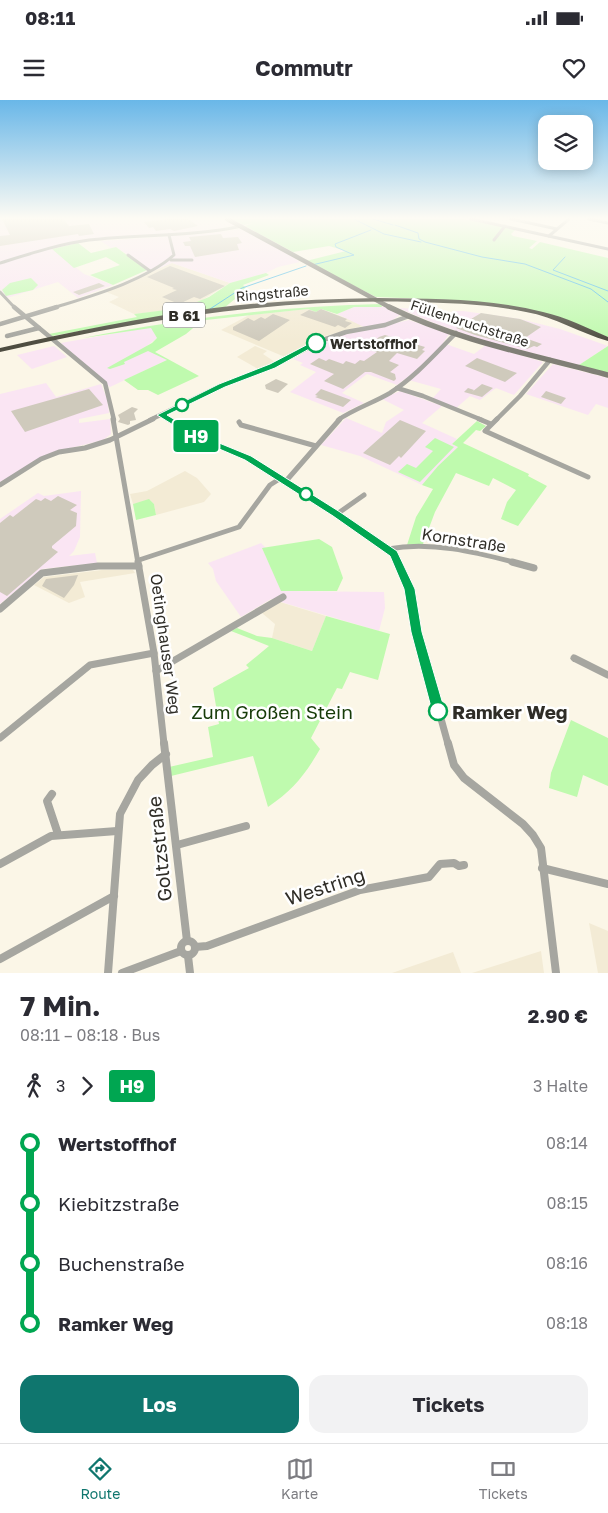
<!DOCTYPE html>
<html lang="de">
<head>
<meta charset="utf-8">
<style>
  :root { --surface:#fff; --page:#f2f2f3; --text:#2b2b33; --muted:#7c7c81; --line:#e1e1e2; --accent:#0f766e }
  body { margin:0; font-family:"Golos Text",sans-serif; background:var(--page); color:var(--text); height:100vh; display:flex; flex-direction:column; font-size:19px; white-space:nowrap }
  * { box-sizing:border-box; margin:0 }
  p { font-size:16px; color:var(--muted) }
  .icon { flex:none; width:28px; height:28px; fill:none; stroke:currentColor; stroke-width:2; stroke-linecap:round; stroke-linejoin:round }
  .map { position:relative; height:873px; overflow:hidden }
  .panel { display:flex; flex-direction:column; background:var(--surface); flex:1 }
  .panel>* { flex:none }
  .badge { padding:0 10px; border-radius:4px; font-size:18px; line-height:32px }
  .tools { position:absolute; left:538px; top:15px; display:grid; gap:10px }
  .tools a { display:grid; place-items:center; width:55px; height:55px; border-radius:10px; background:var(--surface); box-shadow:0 2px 12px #0003; font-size:25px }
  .map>.badge { position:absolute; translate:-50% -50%; box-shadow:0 0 0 2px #fff }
  .legs { display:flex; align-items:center; gap:8px; height:55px; padding:0 20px; font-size:16px }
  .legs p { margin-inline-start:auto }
  .summary { display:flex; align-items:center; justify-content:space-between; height:85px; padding:0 20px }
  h1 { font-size:28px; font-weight:700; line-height:38px }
  .primary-button { display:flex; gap:10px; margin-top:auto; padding:10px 20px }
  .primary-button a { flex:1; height:58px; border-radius:15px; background:var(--accent); color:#fff; font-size:20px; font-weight:700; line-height:58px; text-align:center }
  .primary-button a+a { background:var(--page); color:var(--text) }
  ul { padding:0 20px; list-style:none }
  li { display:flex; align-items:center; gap:18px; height:60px; font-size:19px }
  li i { display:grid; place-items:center; width:8px; height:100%; margin:0 6px; background:currentColor }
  li i::after { content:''; width:12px; height:12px; margin:-6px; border:4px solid; border-radius:50%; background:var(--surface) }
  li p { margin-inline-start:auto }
  li:first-child i { background:linear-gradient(#0000 50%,currentColor 0) }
  li:last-child i { background:linear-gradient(currentColor 50%,#0000 0) }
  .status { display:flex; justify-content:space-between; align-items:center; height:35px; padding:0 25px; background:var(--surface); direction:ltr }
  .status svg { height:14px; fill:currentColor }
  header { display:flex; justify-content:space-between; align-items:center; height:65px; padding:0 20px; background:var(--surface); font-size:22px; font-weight:700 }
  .dock { display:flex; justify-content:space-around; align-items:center; height:70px; border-top:1px solid var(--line); background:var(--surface); font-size:14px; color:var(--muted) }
  .dock a { display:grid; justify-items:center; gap:2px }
  .dock .on { color:var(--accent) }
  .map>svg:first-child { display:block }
</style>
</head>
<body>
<div class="status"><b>08:11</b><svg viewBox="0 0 49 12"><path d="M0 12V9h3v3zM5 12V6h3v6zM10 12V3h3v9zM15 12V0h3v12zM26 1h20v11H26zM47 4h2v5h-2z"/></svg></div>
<header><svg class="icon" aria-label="menu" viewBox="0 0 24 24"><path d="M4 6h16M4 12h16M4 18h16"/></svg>Commutr<svg class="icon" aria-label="heart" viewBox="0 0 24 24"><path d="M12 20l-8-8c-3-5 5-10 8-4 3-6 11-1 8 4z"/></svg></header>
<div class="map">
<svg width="608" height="873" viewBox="0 0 608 873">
  <rect width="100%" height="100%" fill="#fbf6e7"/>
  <!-- built -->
  <g fill="#f3ebd5">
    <path d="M 172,163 L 230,183 L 199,202 L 172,210 L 134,214 L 109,202 L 119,197 L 104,191 Z"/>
    <path d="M 308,209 L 316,212 L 321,209 L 349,219 L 363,226 L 325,236 L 285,257 L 221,230 L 249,215 Z"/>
    <path d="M 255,246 L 267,251 L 263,254 L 275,262 L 258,269 L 237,257 Z"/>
    <path d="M 185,371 L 197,378 L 211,394 L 204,402 L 156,415 L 154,404 L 150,400 L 133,404 L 130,394 L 147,391 Z"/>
    <path d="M 102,470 L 133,470 L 135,473 L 80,482 L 85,497 L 69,503 L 34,485 L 44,477 Z"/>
    <path d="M 280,502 L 326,516 L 312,551 L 272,538 L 275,524 L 262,513 Z"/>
    <path d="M 589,823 L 608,831 L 608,873 L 598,873 Z"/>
    <path d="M 541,851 L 544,873 L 472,873 Z"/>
    <path d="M 453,852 L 461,873 L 392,873 Z"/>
  </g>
  <!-- industrial -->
  <g fill="#fae5f3">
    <path d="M 0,119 L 224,119 L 234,125 L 210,131 L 104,138 L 50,147 L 84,174 L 113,185 L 78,198 L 58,182 L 7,198 L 0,189 Z"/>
    <path d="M 241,129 L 277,147 L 300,162 L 278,167 L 266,173 L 230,183 L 172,163 L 153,171 L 116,147 L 111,148 L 101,141 L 202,134 Z"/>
    <path d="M 354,207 L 386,207 L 400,215 L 388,223 L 364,227 L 337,214 Z"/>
    <path d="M 398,208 L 443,210 L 450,213 L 454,211 L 463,211 L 520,219 L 560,229 L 608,246 L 579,265 L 482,240 L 434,223 Z"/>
    <path d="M 409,220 L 449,234 L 443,243 L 474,254 L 486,245 L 543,262 L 514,295 L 496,288 L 480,300 L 470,296 L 455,309 L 432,299 L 441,289 L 405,279 L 397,285 L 367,274 L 342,293 L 364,303 L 343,313 L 290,292 L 316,272 L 300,265 L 303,263 L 293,259 L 335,237 Z"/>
    <path d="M 151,227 L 157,238 L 144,248 L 167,260 L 110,287 L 61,243 Z"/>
    <path d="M 54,246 L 67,257 L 32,269 L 17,255 Z"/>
    <path d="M 553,264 L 608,278 L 608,308 L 596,304 L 588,315 L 526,294 Z"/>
    <path d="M 46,283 L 56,297 L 101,284 L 107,299 L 109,313 L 79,319 L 79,323 L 110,319 L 111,334 L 103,340 L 63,350 L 0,382 L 0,294 Z"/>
    <path d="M 400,291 L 442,306 L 422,323 L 457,339 L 452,344 L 458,347 L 438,366 L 422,385 L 360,356 L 321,345 L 346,318 L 382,333 L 386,322 L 404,310 L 382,299 Z"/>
    <path d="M 81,391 L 80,437 L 74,451 L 69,456 L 95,453 L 97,463 L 42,469 L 0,504 L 0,419 L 38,393 L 44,396 Z"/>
    <path d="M 261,443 L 266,448 L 262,448 L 282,491 L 384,492 L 385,508 L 379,531 L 271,499 L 241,517 L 216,481 L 213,469 L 208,463 Z"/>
  </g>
  <!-- green -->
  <g fill="#bffaae">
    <path d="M 232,119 L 463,119 L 516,129 L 511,134 L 513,136 L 537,141 L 529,148 L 532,149 L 540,142 L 608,158 L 608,237 L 551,215 L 451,200 L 376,197 L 306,161 L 346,151 L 329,146 L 293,152 L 245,126 L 253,123 L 244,125 Z"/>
    <path d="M 78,143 L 91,153 L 116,147 L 147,170 L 113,185 L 90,175 L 120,165 L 106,157 L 74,168 L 52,149 Z"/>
    <path d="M 266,173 L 269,175 L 243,185 L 247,189 L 224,208 L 141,220 L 52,236 L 49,234 L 137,217 L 134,214 L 182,208 L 209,197 L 230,183 Z"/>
    <path d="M 31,178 L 38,185 L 33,190 L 6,196 L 2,190 L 10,183 Z"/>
    <path d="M 381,204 L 382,207 L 354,207 L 337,214 L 321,209 L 316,212 L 308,209 L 206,220 L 199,223 L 186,234 L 155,252 L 199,276 L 158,295 L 148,290 L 138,290 L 124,280 L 167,260 L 148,251 L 124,262 L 125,264 L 110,269 L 107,268 L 152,243 L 157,238 L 151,228 L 83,238 C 182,219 280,206 381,204 Z"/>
    <path d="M 608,246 L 608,273 L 579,265 Z"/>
    <path d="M 477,321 L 486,326 L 480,331 L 476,330 L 463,343 L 529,374 L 528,376 L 547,386 L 518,426 L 501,419 L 507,402 L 516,390 L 493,378 L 489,386 L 456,373 L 435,412 L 423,444 L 407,445 L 416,417 L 433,389 L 422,385 L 438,366 L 458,347 L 452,344 Z"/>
    <path d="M 435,338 L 454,347 L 420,382 L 398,372 L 407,364 L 416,368 L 433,351 L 425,347 Z"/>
    <path d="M 149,399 L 154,404 L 156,415 L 136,420 L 133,404 Z"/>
    <path d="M 319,439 L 332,447 L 343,478 L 337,491 L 281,491 L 262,448 Z"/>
    <path d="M 326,516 L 390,534 L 378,580 L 350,572 L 342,589 L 337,588 L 311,638 L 320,649 C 305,675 293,690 268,707 L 253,656 L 171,676 L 169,667 L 213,657 L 208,627 L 219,624 L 213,588 L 249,568 L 246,565 L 269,546 L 231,531 L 237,528 L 257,536 L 272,538 L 312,551 Z"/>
    <path d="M 571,620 L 608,638 L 608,686 L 583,675 L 577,697 L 549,688 L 551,673 Z"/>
  </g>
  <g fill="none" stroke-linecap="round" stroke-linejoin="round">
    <!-- stream -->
    <g stroke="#4cbce8" stroke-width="1">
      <path d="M 354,119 L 384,134 L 421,142"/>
      <path d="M 373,119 L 393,125"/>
      <path d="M 395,125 L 418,133 L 419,139 L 425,142 L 482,157 L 525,164 L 591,189 L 608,202"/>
      <path d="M 565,157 L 553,170 L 608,191"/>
      <path d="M 312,165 L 354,155 L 336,147 L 335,144 L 371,130"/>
      <path d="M 210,209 L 242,188 L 306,166"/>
      <path d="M 183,226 L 192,220"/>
    </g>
  </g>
  <!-- building -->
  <g fill="#cfcabc">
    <path d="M 2,119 L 63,119 L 69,126 L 89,124 L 94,134 L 79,136 L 78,134 L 0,146 L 0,136 L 10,135 Z"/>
    <path d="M 168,119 L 188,119 L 198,126 L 174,131 L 170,129 L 156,131 L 153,127 L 149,128 L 144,122 Z"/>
    <path d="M 221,134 L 223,138 L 238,137 L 242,143 L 237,144 L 239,150 L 195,157 L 190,146 L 185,146 L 183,142 L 191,141 L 189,137 Z"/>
    <path d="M 170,166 L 225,186 L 200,199 L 194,197 L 179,204 L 162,197 L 177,190 L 172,189 L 174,188 L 147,177 Z"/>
    <path d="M 99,183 L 105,186 L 79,195 L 73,192 Z"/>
    <path d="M 321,209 L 347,219 L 345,221 L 352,223 L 345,228 L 338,225 L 335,227 L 300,215 L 309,210 L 316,212 Z"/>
    <path d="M 481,213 L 520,219 L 541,227 L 525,238 L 542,244 L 537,247 L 534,246 L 527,249 L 475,235 L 456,228 Z"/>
    <path d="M 273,214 L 290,220 L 259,241 L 233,230 L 233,227 L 248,218 L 254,221 L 261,217 L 265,219 Z"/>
    <path d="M 385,235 L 425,247 L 422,250 L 425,251 L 417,259 L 397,253 L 389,261 L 399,265 L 390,272 L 395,274 L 396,279 L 394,281 L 371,272 L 365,272 L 343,289 L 324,281 L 334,274 L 310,264 L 319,258 L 326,261 L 329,259 L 343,264 L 346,261 L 355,264 L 360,260 L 364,261 L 377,252 L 366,249 L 379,237 Z"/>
    <path d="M 477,258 L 517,273 L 505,282 L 465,266 Z"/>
    <path d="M 276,279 L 288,284 L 278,293 L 266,289 L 265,285 Z"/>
    <path d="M 482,284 L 493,288 L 482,297 L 464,292 L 468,288 L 474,290 L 472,292 Z"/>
    <path d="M 89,289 L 103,305 L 25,332 L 11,311 Z"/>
    <path d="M 321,289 L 351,300 L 343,307 L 315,297 L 318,296 L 315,295 Z"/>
    <path d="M 546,291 L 566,298 L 561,304 L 541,297 Z"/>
    <path d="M 132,307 L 138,309 L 134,313 L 136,320 L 130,321 L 130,324 L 128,325 L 118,322 L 120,319 L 118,315 Z"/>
    <path d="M 400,320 L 426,331 L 401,358 L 399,356 L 390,365 L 363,353 Z"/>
    <path d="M 58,396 L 77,405 L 70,410 L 77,413 L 76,426 L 52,446 L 52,448 L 58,452 L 7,496 L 0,492 L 0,423 L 10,415 L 13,417 L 36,399 L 41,401 L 45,398 L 51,401 Z"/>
    <path d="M 78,475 L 74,485 L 64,498 L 42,486 L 46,479 Z"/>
  </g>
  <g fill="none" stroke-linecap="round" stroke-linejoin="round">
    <!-- street-far4 -->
    <g stroke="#a6a6a0" stroke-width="3">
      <path d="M 471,119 L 608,149"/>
      <path d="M 511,119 L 557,129"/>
      <path d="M 589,119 L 608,123"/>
      <path d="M 549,136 L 569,119"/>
      <path d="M 494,140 L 505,126"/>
      <path d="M 128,155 L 150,171"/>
      <path d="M 171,160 L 192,160"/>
      <path d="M 0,163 C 29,154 59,144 89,140 C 140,134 191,137 242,126"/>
      <path d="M 0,192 L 15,208"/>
      <path d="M 53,208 C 91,196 145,181 174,155 L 169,135"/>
    </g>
    <!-- street-far3 -->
    <g stroke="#a6a6a0" stroke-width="4.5">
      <path d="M 14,207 L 105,283 L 114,320"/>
      <path d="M 0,224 L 57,207"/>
      <path d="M 7,236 L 39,228"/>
      <path d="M 397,288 L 423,296 L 482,320"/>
      <path d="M 161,315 L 170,320"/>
      <path d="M 150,320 L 222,285 L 273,266 L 323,240 L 346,232 L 385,225 L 409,216"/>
      <path d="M 338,320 C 354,309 373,303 390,293 C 415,277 435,254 456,233"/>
      <path d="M 496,320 L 520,296 L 550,260"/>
    </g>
    <!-- street-far2 -->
    <g stroke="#a6a6a0" stroke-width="5">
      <path d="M 113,319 L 138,463"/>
      <path d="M 168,319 L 199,337 L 248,358 L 337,414 L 394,454 L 398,463"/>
      <path d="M 479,319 L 491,324"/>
      <path d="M 497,319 L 485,331 L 588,377"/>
      <path d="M 239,322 L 241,325 L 316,346"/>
      <path d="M 286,381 L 340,319"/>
      <path d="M 0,385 L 41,359 L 59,352 L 85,348 L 110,340 L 153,319"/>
      <path d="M 337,414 L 364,395"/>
      <path d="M 388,449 C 431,441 475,452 517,463"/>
      <path d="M 139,460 L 239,427 L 270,385 L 281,378"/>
    </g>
    <!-- street-far1 -->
    <g stroke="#a6a6a0" stroke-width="7">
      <path d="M 138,462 L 154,553 L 164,644"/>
      <path d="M 397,462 L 409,489 L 417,532 L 448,644"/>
      <path d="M 512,462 L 534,468"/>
      <path d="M 0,509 L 42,473 L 98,466 L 139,466"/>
      <path d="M 574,558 L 608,575"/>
      <path d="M 156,571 L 283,497"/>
      <path d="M 0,638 L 90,565 L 154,553"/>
    </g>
    <!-- street -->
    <g stroke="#a6a6a0" stroke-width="8">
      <path d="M 164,643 L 187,841"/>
      <path d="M 448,643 L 454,665 L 464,678 L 523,724 L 533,735 L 541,748 L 556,873"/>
      <path d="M 52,694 L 47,701 L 58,734"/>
      <path d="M 177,745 L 246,726"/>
      <path d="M 0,764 L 51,736 L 117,731"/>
      <path d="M 542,768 L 608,784"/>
      <circle cx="188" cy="848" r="7"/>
      <path d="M 195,847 L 207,846 L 360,790 L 429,777 L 440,764 L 454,763 L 459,766 L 464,765"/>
      <path d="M 188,856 L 190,873"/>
      <path d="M 0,859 L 114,796"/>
      <path d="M 108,873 L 120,714 L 138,680 L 152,665 L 166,654"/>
      <path d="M 122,873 L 181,851"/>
    </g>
    <!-- secondary-far1 -->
    <path stroke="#807f76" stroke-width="4.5" d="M 227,119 L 391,208"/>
    <!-- secondary -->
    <path stroke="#807f76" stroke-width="5.5" d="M 389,207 C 458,241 534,255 608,275"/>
    <!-- highway -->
    <path fill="#4e4d41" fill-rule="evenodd" d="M 378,198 C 433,199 489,198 543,212 C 566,217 587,228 608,237 L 608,241 C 580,233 555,217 526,212 C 489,204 451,203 413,202 C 273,198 136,221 0,252 L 0,248 C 71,232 142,217 214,208 C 268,201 323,199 378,198 Z"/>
  </g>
  <!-- sky -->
  <linearGradient id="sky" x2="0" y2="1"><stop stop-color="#69b7e8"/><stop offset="0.49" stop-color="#fdfbf4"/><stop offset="1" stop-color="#fdfbf4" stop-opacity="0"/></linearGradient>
  <rect width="608" height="241" fill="url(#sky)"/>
  <!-- line-1 -->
  <path fill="#00a651" stroke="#fff" d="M 314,241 L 320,243 L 275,268 L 225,287 L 167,315 L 202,336 L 251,356 L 340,412 L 397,451 L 415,489 L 422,532 L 445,611 L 443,615 L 438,617 L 434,615 L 432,611 L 411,532 L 404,489 L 390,456 L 333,416 L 245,360 L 196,339 L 157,315 L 219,284 L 270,264 Z"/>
  <!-- markers -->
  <g fill="#fff" stroke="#00a651" stroke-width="2.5">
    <circle cx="316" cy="243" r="9"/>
    <circle cx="182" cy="305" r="6"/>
    <circle cx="306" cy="394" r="6"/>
    <circle cx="438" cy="611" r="9"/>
  </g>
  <g text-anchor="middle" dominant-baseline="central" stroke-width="5" stroke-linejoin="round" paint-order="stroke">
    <!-- far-street labels -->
    <g font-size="14" fill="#2f2d27" stroke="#fff">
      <text transform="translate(272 193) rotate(-5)">Ringstraße</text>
      <text transform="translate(470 223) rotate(18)">Füllenbruchstraße</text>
    </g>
    <!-- far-stop labels -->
    <g font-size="14" font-weight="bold" fill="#2f2d27" stroke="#fff" text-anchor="start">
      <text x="330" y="243">Wertstoffhof</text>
    </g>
    <!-- shield labels -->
    <rect fill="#fff" stroke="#6d6c68" stroke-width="1" x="163" y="202.5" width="42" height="25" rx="4"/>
    <g font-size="15" font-weight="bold" fill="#2f2d27">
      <text x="184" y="215">B 61</text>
    </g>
    <!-- street labels -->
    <g font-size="16" fill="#2f2d27" stroke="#fff">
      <text transform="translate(464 440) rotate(9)">Kornstraße</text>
      <text transform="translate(166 544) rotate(82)">Oetinghauser Weg</text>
    </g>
    <!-- near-park labels -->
    <g font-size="19" fill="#163b08" stroke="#fff">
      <text x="272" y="611">Zum Großen Stein</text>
    </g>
    <!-- near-stop labels -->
    <g font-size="19" font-weight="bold" fill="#2f2d27" stroke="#fff" text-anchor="start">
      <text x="452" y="611">Ramker Weg</text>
    </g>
    <!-- near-street labels -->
    <g font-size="19" fill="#2f2d27" stroke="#fff">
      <text transform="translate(159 749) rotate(-96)">Goltzstraße</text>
      <text transform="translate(325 786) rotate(-18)">Westring</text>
    </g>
  </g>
</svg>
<div class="tools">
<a><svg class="icon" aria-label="layers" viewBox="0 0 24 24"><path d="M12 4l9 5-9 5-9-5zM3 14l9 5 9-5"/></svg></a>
</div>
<b class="badge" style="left:196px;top:336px;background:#00a651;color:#fff">H9</b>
</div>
<section class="panel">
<div class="summary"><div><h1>7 Min.</h1><p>08:11 – 08:18 · Bus</p></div><b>2.90 €</b></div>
<div class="legs"><svg class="icon" aria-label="walk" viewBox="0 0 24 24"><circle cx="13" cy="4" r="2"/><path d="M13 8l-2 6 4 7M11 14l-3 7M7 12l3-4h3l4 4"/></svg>3<svg class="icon" aria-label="forward" viewBox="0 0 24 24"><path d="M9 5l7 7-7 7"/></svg><b class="badge" style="background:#00a651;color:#fff">H9</b><p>3 Halte</p></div>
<ul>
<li><i style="color:#00a651"></i><b>Wertstoffhof</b><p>08:14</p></li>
<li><i style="color:#00a651"></i><span>Kiebitzstraße</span><p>08:15</p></li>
<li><i style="color:#00a651"></i><span>Buchenstraße</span><p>08:16</p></li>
<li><i style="color:#00a651"></i><b>Ramker Weg</b><p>08:18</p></li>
</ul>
<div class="primary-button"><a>Los</a><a>Tickets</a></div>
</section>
<nav class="dock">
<a class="on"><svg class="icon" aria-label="directions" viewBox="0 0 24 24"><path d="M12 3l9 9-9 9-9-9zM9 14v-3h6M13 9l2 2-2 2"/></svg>Route</a>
<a><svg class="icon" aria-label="map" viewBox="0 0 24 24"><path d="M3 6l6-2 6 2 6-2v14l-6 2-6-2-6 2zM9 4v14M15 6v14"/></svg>Karte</a>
<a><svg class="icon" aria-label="tickets" viewBox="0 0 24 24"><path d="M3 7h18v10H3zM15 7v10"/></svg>Tickets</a>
</nav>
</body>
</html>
